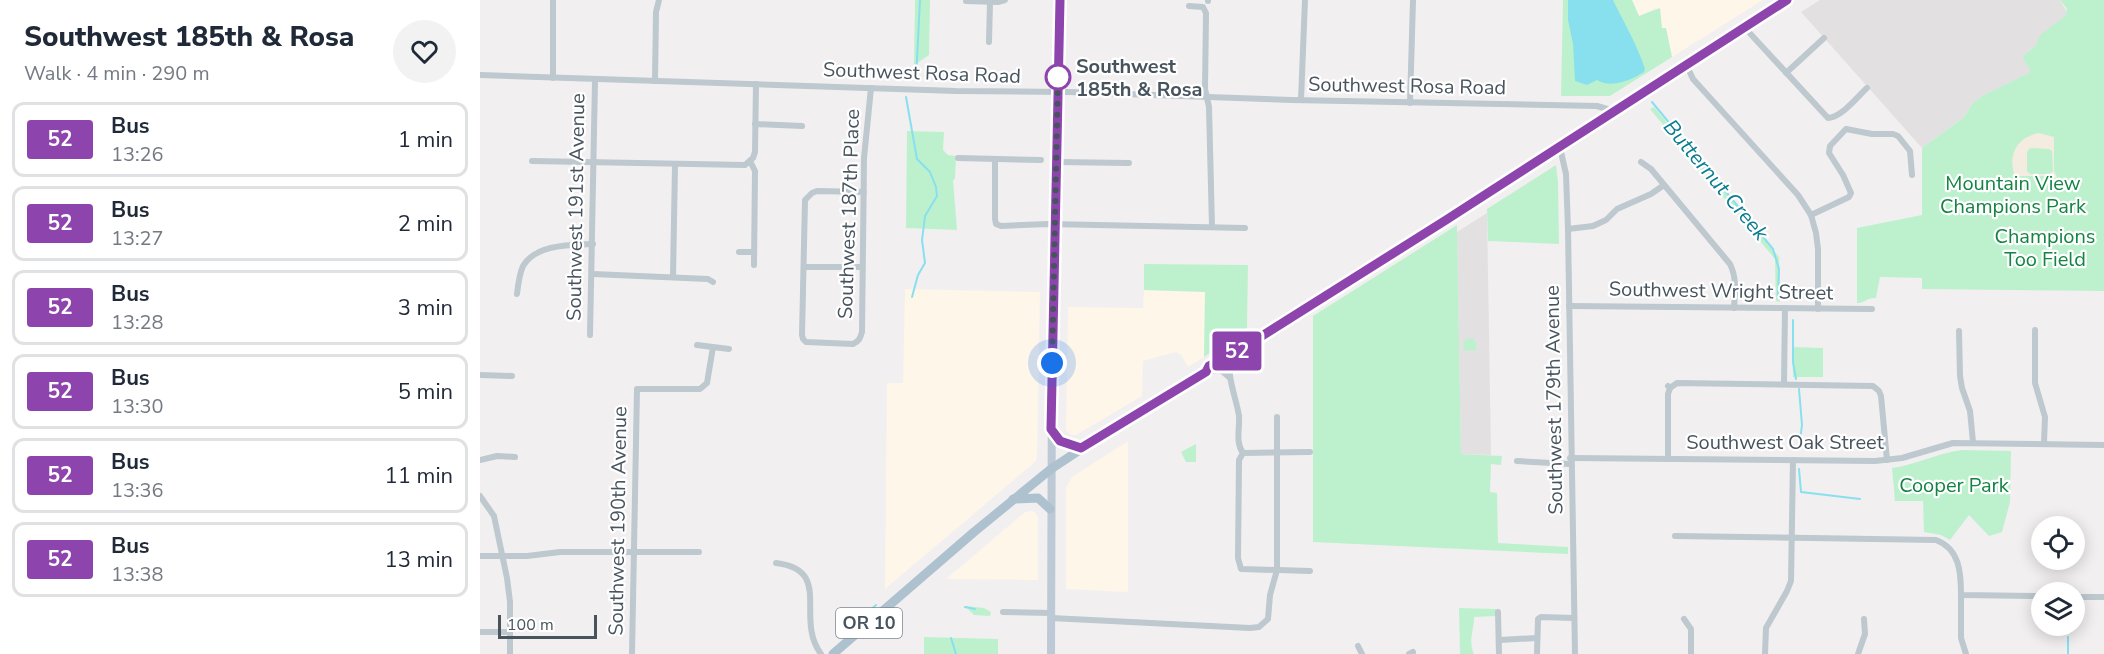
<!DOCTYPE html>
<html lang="en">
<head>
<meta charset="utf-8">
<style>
  :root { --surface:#fff; --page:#f2f2f3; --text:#1f2937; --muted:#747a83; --line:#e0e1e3 }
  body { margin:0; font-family:"Nunito Sans",sans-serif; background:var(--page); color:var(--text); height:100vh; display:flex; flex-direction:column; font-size:22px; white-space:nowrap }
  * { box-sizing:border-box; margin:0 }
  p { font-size:20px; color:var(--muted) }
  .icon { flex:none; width:33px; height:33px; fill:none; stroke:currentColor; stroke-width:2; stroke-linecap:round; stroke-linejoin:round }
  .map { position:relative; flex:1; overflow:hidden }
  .side { display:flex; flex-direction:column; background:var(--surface); width:480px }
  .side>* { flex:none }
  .badge { padding:0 12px; border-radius:4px; font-size:21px; line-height:39px }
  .tools { position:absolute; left:1551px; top:516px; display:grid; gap:12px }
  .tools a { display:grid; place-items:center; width:54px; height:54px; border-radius:50%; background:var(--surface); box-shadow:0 3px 15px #0003; font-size:30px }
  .scale { position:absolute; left:18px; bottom:15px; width:99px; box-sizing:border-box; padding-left:6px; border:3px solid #47545e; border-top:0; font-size:16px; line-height:21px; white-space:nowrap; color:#47545e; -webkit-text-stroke:4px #fff; paint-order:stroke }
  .you { position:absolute; width:30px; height:30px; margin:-15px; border:4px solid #fff; border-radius:50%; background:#1a73e8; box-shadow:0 0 0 9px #1a73e833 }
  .map>.badge { position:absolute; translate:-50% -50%; box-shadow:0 0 0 3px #fff }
  .round { display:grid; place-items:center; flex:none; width:63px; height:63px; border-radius:32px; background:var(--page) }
  .overview { display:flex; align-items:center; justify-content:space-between; height:102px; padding:0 24px }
  h1 { font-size:28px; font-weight:800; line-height:45px }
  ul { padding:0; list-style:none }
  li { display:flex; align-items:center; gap:18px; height:75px; margin:0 12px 9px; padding:0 12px; border:3px solid var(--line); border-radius:12px }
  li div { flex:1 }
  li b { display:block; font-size:22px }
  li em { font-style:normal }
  li .badge { min-width:66px; font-weight:700; text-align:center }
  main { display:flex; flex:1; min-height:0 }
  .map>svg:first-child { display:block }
</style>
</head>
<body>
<main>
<section class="side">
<div class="overview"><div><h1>Southwest 185th &amp; Rosa</h1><p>Walk · 4 min · 290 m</p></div><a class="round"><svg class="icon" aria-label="heart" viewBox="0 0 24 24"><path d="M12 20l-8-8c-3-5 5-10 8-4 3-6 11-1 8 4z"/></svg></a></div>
<ul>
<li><span class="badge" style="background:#8e44ad;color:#fff">52</span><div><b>Bus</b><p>13:26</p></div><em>1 min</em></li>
<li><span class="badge" style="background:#8e44ad;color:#fff">52</span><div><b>Bus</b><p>13:27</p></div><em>2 min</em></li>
<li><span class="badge" style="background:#8e44ad;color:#fff">52</span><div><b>Bus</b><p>13:28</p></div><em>3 min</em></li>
<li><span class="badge" style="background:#8e44ad;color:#fff">52</span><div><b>Bus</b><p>13:30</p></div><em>5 min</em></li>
<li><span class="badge" style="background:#8e44ad;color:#fff">52</span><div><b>Bus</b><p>13:36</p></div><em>11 min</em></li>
<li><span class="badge" style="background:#8e44ad;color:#fff">52</span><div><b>Bus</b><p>13:38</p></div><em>13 min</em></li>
</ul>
</section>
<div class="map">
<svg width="1624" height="654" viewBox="0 0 1624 654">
  <rect width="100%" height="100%" fill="#f2eff0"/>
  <!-- commercial -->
  <g fill="#fdf6e9">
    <path d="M 1152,0 L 1283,0 L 1192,57 L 1186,29 L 1182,29 L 1176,8 L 1159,16 Z"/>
    <path d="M 425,289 L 560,292 L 557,458 L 555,462 L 405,589 L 407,383 L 423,383 Z"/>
    <path d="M 664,290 L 726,291 L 724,357 L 708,367 L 701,355 L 696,352 L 663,361 L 662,396 L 596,435 L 591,435 L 586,430 L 588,307 L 663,308 Z"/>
    <path d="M 648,441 L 648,592 L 586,589 L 586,488 L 592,477 Z"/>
    <path d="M 551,511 L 555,512 L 558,517 L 558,580 L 466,579 L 545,512 Z"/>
  </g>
  <!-- education -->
  <g fill="#e3e0e2">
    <path d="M 1340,0 L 1580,0 L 1587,12 L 1583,20 L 1561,35 L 1556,45 L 1542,57 L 1552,72 L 1502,96 L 1492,104 L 1484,117 L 1442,148 L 1321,12 Z"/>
    <path d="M 1007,213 L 1011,455 L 981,454 L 977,232 Z"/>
  </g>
  <!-- green -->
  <g fill="#bdf1ce">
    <path d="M 435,0 L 450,0 L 449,55 L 434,65 Z"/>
    <path d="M 1083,0 L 1152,0 L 1159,16 L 1180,8 L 1182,28 L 1186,28 L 1192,57 L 1130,96 L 1081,96 Z"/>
    <path d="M 1580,0 L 1624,0 L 1624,291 L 1442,289 L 1442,278 L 1400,277 L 1396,298 C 1388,297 1385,303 1377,303 L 1377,228 L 1442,215 L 1442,148 L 1484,117 L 1492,104 L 1502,96 L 1551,72 L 1542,57 L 1556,45 L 1560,35 L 1585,16 L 1587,9 Z"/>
    <path d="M 1174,107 L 1299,257 L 1300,302 L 1296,301 L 1295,259 L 1170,109 Z"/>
    <path d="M 427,131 L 464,132 L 463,150 L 468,155 L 476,156 L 475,179 L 473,180 L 477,230 L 426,228 Z"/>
    <path d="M 1076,165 L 1078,182 L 1079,244 L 1008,241 L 1007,209 Z"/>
    <path d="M 977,225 L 981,454 L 1022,456 L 1021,465 L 1011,464 L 1010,492 L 1017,493 L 1018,543 L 1088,547 L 1088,554 L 833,542 L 833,316 Z"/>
    <path d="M 664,264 L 768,265 L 767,328 L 724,357 L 725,292 L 664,290 Z"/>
    <path d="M 993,338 L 996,343 L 997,350 L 984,351 L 983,342 L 987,339 Z"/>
    <path d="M 1312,347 L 1343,348 L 1343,377 L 1313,377 Z"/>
    <path d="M 716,444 L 716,462 L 706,462 L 701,452 Z"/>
    <path d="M 1482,450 L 1531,451 L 1530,502 L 1522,532 L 1509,536 L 1489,515 L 1470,540 L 1461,535 L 1444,532 L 1443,501 L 1415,501 L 1412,468 C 1436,465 1457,453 1482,450 Z"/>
    <path d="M 485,606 L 504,608 L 511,612 L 510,616 L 494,615 Z"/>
    <path d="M 979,608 L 1016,609 L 1016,616 L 994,617 C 994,631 988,640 994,654 L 980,654 Z"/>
    <path d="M 444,637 L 518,639 L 518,654 L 444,654 Z"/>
  </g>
  <!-- sand -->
  <path fill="#f4ece0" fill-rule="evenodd" d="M 1559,133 L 1574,137 L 1574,171 L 1577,177 L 1573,179 L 1569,176 L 1535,176 C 1527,155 1537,137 1559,133 ZM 1550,148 L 1569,149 L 1572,151 L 1573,171 L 1570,174 L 1550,174 L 1547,171 L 1547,152 Z"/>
  <!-- water -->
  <path fill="#88e0ef" d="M 1088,0 L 1133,0 C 1144,23 1157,44 1165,69 L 1164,72 C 1152,80 1130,89 1117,80 L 1107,85 L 1095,81 L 1093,44 L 1088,20 Z"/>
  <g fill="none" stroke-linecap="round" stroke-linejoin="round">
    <!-- stream -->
    <g stroke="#88e0ef" stroke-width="2">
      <path d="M 436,79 L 440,0"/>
      <path d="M 426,97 L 437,159 L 450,172 L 456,187 L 457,196 L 445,216 L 442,240 L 445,263 L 438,275 L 432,297"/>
      <path d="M 1172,102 L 1293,249 L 1299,269 L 1298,296"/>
      <path d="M 1313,320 L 1313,362 L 1316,379"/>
      <path d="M 1319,389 L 1322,425 L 1319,449"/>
      <path d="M 1319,469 L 1321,492 L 1380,499"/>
      <path d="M 485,607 L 495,609"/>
      <path d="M 374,624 L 396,605"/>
      <path d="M 1588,637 L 1588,654"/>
      <path d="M 471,638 L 476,654"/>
    </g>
    <!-- street -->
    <g stroke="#bdc8cf" stroke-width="6">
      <path d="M 486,1 L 518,2 L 525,0"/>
      <path d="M 728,1 L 728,0"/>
      <path d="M 709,6 L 723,7 L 726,13 L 725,89 L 729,107 L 732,227"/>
      <path d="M 1265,28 L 1348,118 C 1362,117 1377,97 1387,88"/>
      <path d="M 509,42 L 510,2"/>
      <path d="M 1206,64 L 1213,79 L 1318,195 L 1331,215 L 1336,233 L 1338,249 L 1338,309"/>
      <path d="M 1306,73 L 1344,38"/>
      <path d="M 0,75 L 476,91 L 589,92 L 812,100 L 1117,106 L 1134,111"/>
      <path d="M 73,78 L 73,0"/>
      <path d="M 175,81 L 176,12 L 179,0"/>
      <path d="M 821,100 L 825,0"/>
      <path d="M 930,103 L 933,0"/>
      <path d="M 275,124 L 322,126"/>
      <path d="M 1081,152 L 1086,174 L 1088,229 L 1095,654"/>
      <path d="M 478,158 L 561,160"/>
      <path d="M 515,159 L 515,219 L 516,224 L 521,226 L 568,224 L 765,228"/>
      <path d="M 52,161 L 265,165 L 273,158 L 275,152 L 276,84"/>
      <path d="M 270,161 L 275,171 L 274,265"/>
      <path d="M 577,162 L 649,163"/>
      <path d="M 1161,162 L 1171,169 L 1250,264 C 1257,278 1255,292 1254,308"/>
      <path d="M 384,192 L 337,191 L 332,193 L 325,200 L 322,335 L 323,339 L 326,342 L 373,344 C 379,341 380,339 382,332 L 384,158 L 391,88"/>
      <path d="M 1331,215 L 1369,197 L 1371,193 L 1363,175 L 1349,153 L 1350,146 L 1366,129 L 1392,134 L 1413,134 L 1418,136 L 1430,151 L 1432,175"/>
      <path d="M 1088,229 L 1113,226 L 1126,220 L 1137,209 L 1171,194 L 1184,185"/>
      <path d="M 259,252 L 274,252"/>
      <path d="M 324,267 L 382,267"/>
      <path d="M 113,274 L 228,279 L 233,282"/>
      <path d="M 193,277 L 195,165"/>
      <path d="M 37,294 C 38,285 39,275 43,266 C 56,244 90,245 113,244"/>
      <path d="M 1089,306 L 1392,309"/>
      <path d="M 1555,330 L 1555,383 L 1565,417 L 1564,443"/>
      <path d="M 1479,331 L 1480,376 L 1482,388 L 1490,411 L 1493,442"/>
      <path d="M 110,335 L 115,80"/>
      <path d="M 217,345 L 249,349"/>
      <path d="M 750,359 C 747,378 756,397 759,416 C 760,428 755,442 763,453 L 759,460 L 758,558 L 761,569 L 830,571"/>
      <path d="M 734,370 L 742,371 L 750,378"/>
      <path d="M 0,375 L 32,376"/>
      <path d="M 1304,384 L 1305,308"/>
      <path d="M 1188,386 L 1190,388 L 1188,394 L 1188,458"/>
      <path d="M 1190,388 L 1197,383 L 1393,386 L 1399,391 L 1401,396 L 1407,460"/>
      <path d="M 763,453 L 830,452"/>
      <path d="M 1090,458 L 1395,461 L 1422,458 L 1473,443 L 1624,445"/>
      <path d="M 0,460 L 17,456 L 35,457"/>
      <path d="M 1037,461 L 1090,464"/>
      <path d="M 0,496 L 14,516 L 27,578 L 30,602 L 30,654"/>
      <path d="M 1195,536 L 1456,540 C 1480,549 1481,573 1481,595 L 1562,596"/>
      <path d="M 0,556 L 47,556 L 80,552 L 219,552"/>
      <path d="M 296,563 C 354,570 314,618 341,654"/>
      <path d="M 1481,595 L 1481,638 L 1486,654"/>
      <path d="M 1594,597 L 1624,597"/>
      <path d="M 523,612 L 571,613"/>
      <path d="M 1018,612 L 1019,654"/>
      <path d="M 571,618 L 770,628 L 779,627 L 788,619 L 790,595 L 797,570 L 797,417"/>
      <path d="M 1204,619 L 1211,629 L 1211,654"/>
      <path d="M 0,632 L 30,632"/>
      <path d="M 1019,640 L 1057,638"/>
      <path d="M 878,646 L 882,654"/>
      <path d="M 152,654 L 157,389 L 220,389 L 227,383 L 233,347"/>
      <path d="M 929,654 L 933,652"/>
      <path d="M 1057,654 L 1058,619 L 1061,617 L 1094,618"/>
      <path d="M 1285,654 L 1286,628 L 1307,591 L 1311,581 L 1313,460"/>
      <path d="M 1378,654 L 1385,634 L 1384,619"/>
    </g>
    <!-- secondary -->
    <path stroke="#bdc9d4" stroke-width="8" d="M 571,654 L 572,363 L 580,0"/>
    <!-- primary -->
    <g stroke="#aec1cf" stroke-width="9">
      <path d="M 726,372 C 731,362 747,352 758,351 L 827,308 L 1307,0"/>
      <path d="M 571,430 L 580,441 L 601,448"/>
      <path d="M 533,499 L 558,498 L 570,509"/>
      <path d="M 353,654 L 494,532 L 571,469 L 645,420 L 726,372 L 730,371"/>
    </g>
  </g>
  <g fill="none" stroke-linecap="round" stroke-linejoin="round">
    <!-- line casing -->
    <g stroke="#fff" stroke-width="14">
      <path id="line" d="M 580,0 L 571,429 L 580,441 L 601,448 L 726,372 L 729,366 L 766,346 L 966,220 L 1307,0"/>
    </g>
    <!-- line -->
    <use href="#line" stroke="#8e44ad" stroke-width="9"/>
    <!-- walk -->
    <path stroke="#47545e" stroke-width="6" stroke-dasharray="0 10.8" d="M 572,363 L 578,77"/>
  </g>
  <!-- markers -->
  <circle fill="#fff" stroke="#8e44ad" stroke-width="3" cx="578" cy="77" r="12"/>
  <g text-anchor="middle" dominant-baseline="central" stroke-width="4.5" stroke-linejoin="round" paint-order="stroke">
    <!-- shield labels -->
    <rect fill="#fff" stroke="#7e878e" stroke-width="1.5" x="356" y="608" width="66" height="30" rx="4.5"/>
    <g font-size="18" font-weight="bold" fill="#47545e">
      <text x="389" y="623">OR 10</text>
    </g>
    <!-- stop labels -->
    <g font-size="20" font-weight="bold" fill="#47545e" stroke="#fff" text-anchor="start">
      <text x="596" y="66">Southwest<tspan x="596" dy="23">185th &amp; Rosa</tspan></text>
    </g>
    <!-- street labels -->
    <g font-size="20" fill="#47545e" stroke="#fff">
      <text transform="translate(442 73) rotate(2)">Southwest Rosa Road</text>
      <text transform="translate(927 86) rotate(1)">Southwest Rosa Road</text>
      <text transform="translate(96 207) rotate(-89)">Southwest 191st Avenue</text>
      <text transform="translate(369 214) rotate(-88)">Southwest 187th Place</text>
      <text transform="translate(1241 291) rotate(1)">Southwest Wright Street</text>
      <text transform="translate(1074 400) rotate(-91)">Southwest 179th Avenue</text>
      <text x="1305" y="442">Southwest Oak Street</text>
      <text transform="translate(138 521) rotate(-89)">Southwest 190th Avenue</text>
    </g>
    <!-- park labels -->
    <g font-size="20" fill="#148344" stroke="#fff">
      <text x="1533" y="183">Mountain View<tspan x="1533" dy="23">Champions Park</tspan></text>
      <text x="1565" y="236">Champions<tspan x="1565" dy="23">Too Field</tspan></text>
      <text x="1474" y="485">Cooper Park</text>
    </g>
    <!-- water labels -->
    <g font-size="21" font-style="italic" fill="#097c90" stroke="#fff">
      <text transform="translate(1236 180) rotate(50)">Butternut Creek</text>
    </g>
  </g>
</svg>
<div class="tools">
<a><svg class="icon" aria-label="locate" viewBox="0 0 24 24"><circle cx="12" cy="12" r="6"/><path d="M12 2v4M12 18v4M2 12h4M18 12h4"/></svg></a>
<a><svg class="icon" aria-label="layers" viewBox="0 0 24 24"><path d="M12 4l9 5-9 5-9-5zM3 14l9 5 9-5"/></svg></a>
</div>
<div class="scale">100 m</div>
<div class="you" style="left:572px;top:363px"></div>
<b class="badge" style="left:757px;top:351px;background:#8e44ad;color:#fff">52</b>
</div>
</main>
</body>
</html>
